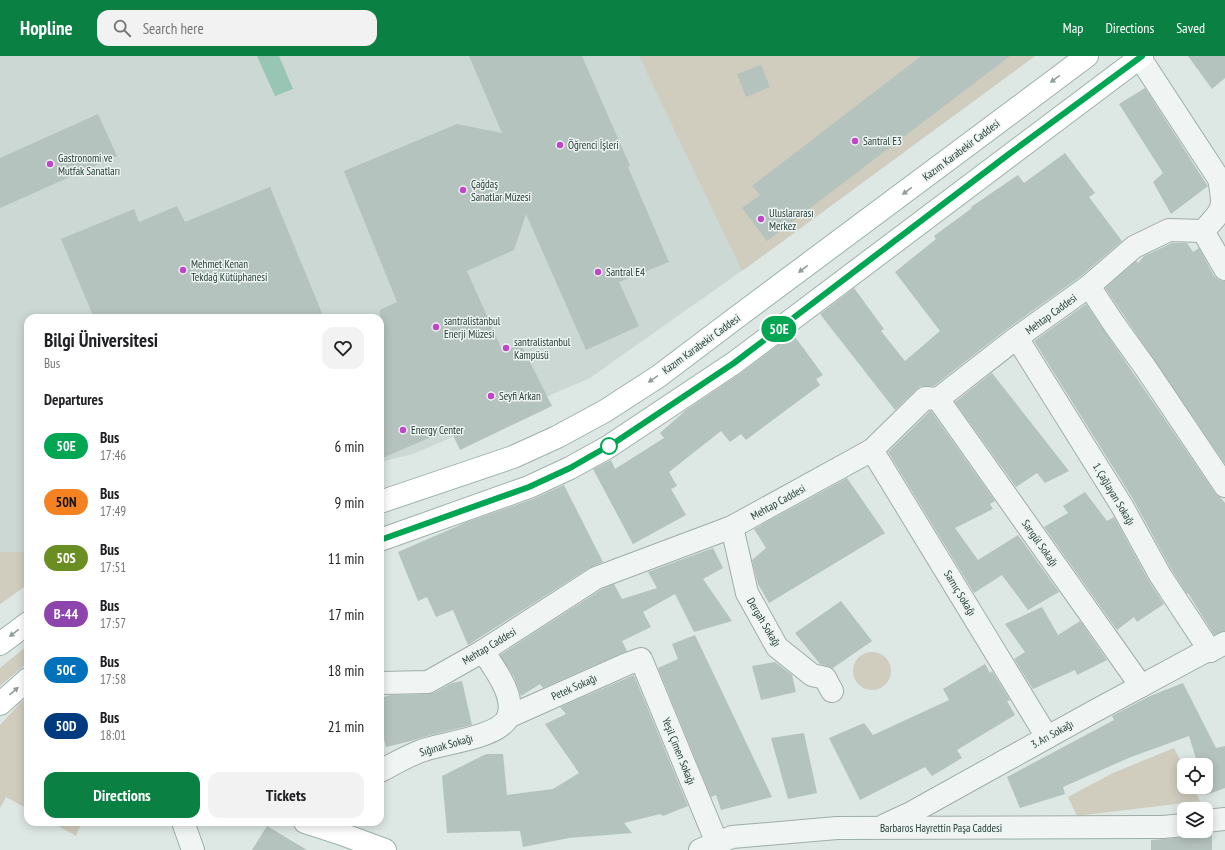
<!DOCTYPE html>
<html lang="en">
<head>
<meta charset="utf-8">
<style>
  :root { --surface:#fff; --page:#f2f2f2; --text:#202124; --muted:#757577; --accent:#0b8043 }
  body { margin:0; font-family:"PT Sans Narrow",sans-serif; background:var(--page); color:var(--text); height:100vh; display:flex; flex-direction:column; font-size:15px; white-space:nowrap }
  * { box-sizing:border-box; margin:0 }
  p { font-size:13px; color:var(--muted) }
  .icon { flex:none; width:22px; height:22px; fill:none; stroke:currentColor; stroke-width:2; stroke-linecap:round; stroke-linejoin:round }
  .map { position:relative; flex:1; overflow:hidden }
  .sheet { position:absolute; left:24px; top:258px; width:360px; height:512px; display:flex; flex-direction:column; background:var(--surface); border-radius:12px; box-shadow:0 2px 10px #0003 }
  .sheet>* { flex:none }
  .badge { padding:0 8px; border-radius:13px; font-size:14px; line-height:26px }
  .fabs { position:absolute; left:1177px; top:702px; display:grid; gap:8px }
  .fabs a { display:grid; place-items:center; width:36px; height:36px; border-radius:8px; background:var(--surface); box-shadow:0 2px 10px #0003; font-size:20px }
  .map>.badge { position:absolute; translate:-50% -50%; box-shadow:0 0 0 2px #fff }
  h2 { padding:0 20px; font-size:15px; line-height:36px }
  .round { display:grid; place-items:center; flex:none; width:42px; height:42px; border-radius:12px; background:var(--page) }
  .headline { display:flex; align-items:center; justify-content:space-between; height:68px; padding:0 20px }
  h1 { font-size:19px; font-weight:700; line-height:30px }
  .cta { display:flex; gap:8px; margin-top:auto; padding:8px 20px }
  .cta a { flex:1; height:46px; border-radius:12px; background:var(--accent); color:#fff; font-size:16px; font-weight:700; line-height:46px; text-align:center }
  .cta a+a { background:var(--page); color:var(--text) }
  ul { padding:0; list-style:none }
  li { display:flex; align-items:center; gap:12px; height:56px; padding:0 20px }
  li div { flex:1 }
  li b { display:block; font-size:15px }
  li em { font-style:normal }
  li .badge { min-width:44px; font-weight:700; text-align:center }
  header { display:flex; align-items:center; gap:24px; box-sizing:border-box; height:56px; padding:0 20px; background:var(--accent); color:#fff }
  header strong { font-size:19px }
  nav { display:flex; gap:22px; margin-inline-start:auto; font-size:14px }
  .search { width:280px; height:36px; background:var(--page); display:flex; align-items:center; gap:10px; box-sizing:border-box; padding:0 14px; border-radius:12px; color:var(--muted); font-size:15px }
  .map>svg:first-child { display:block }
</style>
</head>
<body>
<header>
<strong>Hopline</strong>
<div class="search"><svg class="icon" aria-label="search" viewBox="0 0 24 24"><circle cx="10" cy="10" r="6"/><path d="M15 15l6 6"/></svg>Search here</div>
<nav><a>Map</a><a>Directions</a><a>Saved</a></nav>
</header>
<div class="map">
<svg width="1225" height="794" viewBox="0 0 1225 794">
  <rect width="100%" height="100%" fill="#dde7e4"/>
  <!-- built -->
  <path fill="#cbd8d4" d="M 0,0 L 1035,0 L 771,194 L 590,322 L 413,398 L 380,406 L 380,262 L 28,262 L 28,528 L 0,548 Z"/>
  <!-- green -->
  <g fill="#d0cdbf">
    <path d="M 639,0 L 1035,0 L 742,215 Z"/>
    <path d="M 0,496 L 28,496 L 28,528 L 0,548 Z"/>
    <path d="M 28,589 L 28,606 L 0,630 L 0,612 Z"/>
    <circle cx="872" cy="615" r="19"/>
    <path d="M 28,641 L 28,753 L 6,741 L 0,752 L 0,669 L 20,647 Z"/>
    <path d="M 1174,692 L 1184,712 L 1184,731 L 1193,731 L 1200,745 L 1077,760 L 1068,741 L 1113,717 Z"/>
    <path d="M 51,766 L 82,766 L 76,780 Z"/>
  </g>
  <!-- water -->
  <path fill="#99c6b4" d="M 257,0 L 279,0 L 293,33 L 275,40 Z"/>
  <!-- building -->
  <g fill="#b5c3bf">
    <path d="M 469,0 L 582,0 L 630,110 L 628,111 L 669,206 L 619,226 L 639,270 L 586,294 L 526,158 L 514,194 L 467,215 L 503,296 L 521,288 L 552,350 L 460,394 L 450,373 L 380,403 L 380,254 L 397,246 L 344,115 L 457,68 L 502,77 Z"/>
    <path d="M 921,0 L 1010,0 L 767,185 L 742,152 L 760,139 L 752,130 Z"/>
    <path d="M 1188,0 L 1225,0 L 1225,22 L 1212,33 Z"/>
    <path d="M 761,9 L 770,31 L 746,41 L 737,18 Z"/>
    <path d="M 1145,32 L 1207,129 L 1208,130 L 1171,158 L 1153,126 L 1163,117 L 1119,48 Z"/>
    <path d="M 98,58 L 117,100 L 0,152 L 0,102 Z"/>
    <path d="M 1065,97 L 1095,137 L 1089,141 L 1122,185 L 1081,220 L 1007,273 L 934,330 L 920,330 L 895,354 L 820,258 L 854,232 L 884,273 L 881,275 L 905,305 L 940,275 L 895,216 L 936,183 L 934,180 L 972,152 L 971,151 L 1018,119 L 1024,127 Z"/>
    <path d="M 270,131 L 324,262 L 94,262 L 61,183 L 134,153 L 139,166 L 177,150 L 185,166 Z"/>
    <path d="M 1172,187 L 1187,187 L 1193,196 L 1199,192 L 1214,220 L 1219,224 L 1225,225 L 1225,408 L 1105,232 L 1136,205 L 1138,207 L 1144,200 Z"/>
    <path d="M 1086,248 L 1215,437 L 1221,442 L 1225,447 L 1225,575 L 1214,579 L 1188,537 L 1187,538 L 1171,513 L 1133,443 L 1034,285 Z"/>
    <path d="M 793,278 L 823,319 L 816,323 L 820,329 L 746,384 L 741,378 L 730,386 L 721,375 L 669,416 L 677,430 L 671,433 L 686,459 L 633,488 L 593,413 L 611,404 L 615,413 L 664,382 L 660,377 L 686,354 L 741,317 Z"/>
    <path d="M 992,317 L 1069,415 L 1045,427 L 1037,417 L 1016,431 L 955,346 Z"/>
    <path d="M 930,355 L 931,355 L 995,445 L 990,448 L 993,453 L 955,472 L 978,504 L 1018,479 L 1059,536 L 1028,554 L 1002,519 L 974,537 L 888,396 Z"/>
    <path d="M 847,422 L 885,477 L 769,547 L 758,528 L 752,504 L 766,492 L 754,473 Z"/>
    <path d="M 564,429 L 603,506 L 589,512 L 468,589 L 453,554 L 436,561 L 427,541 L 418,545 L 398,496 L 467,466 L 533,443 Z"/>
    <path d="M 1085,436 L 1107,465 L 1114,461 L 1149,525 L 1164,548 L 1137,566 L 1134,561 L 1117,574 L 1044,471 L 1068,457 L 1063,450 Z"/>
    <path d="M 713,492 L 723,512 L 703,523 L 732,565 L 694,576 L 675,538 L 643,556 L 651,571 L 622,585 L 627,595 L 543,632 L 540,628 L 521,640 L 514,621 L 500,599 L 602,533 L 614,528 L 622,543 L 657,532 L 648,516 Z"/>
    <path d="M 841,545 L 872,585 L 833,612 L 820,608 L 795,577 Z"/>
    <path d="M 1042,551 L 1058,579 L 1080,565 L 1107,604 L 1077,619 L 1075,614 L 1033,633 L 1014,603 L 1025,596 L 1005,568 Z"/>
    <path d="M 695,579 L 725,642 L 772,741 L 721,754 L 716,739 L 711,741 L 658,612 L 678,603 L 672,588 Z"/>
    <path d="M 775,606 L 792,619 L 796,636 L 761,644 L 752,610 Z"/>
    <path d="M 985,608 L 990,617 L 992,615 L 1010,644 L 1007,645 L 1015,659 L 957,694 L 962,702 L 932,720 L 925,711 L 860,744 L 829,682 L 864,667 L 873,679 L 949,644 L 943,633 Z"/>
    <path d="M 634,619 L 688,750 L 663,760 L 660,758 L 624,767 L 632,777 L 569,782 L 523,791 L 520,775 L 447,777 L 442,720 L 486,698 L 503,698 L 507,739 L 553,733 L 579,717 L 545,668 L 566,658 L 560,651 Z"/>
    <path d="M 462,625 L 472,669 L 427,680 L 411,685 L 386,691 L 380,666 L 380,642 L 391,639 L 429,638 L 434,637 L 452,627 Z"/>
    <path d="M 1183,627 L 1216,692 L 1225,690 L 1225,732 L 1206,739 L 1204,731 L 1206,731 L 1206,709 L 1198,709 L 1189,680 L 1131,701 L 1063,731 L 1065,738 L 1020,752 L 1007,721 L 1114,664 L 1112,660 L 1150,640 Z"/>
    <path d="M 804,677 L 817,737 L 788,743 L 771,682 Z"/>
    <path d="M 267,770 L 307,794 L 252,794 Z"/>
    <path d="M 1195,775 L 1196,775 L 1196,777 L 1212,778 L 1212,794 L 1151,794 L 1151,784 L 1185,781 L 1191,779 Z"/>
  </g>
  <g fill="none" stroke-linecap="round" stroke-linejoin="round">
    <!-- minor casing -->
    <g stroke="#9fada9" stroke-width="24">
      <g id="minor">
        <path d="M 1140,2 L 1219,123 C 1225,153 1223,154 1203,175 L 1225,213"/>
        <path d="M 1089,230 L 1114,268 L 1145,311 L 1225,430"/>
        <path d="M 1017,282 L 1122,450 L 1160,519 L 1210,595"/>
        <path d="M 938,343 L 1141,630"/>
        <path d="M 872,394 L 1047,681"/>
        <path d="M 732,471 L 747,537 L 777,591 L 812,619 L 825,622 L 832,635"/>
        <path d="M 380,627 L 428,626 L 483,595 L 596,522 L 732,471 L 872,394 L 925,342 L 938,343 L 1015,283 L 1089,230 L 1134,191 L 1169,174 L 1203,175"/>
        <path d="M 508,661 L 627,608 L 641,603 L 717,787"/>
        <path d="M 380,715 C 394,708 407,700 421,695 C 440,687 500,682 508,661 C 516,640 494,612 483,595"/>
        <path d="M 1206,765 L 1225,763"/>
        <path d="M 183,766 L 193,794"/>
        <path d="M 885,769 L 909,758 L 1091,657 L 1204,596 L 1210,595 L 1225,587"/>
        <path d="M 700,794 L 732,781 L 837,772 L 1148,771 L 1163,771 L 1184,769"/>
      </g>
    </g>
    <!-- major casing -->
    <g stroke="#9db2ab" stroke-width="24">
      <g id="major">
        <path d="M 380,446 L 513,401 L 557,381 L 605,355 L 659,320 L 733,264 L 1087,0"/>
        <path d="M 380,484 L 529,431 L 570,412 L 608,391 L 734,307 L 1142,0"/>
        <path d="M 0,588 L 28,567"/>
        <path d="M 0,648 L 28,623"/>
        <path d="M 305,766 L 339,777 L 385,794"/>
      </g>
    </g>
    <!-- minor -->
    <use href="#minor" stroke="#f0f5f4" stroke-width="22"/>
    <!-- major -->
    <use href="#major" stroke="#fff" stroke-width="22"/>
  </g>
  <!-- one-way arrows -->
  <defs><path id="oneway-solid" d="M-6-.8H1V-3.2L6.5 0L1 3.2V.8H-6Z"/></defs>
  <g fill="#939e9b">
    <use href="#oneway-solid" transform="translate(1055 23) rotate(143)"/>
    <use href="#oneway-solid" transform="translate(907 135) rotate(143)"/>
    <use href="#oneway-solid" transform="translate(803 213) rotate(143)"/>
    <use href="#oneway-solid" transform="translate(653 323) rotate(146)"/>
    <use href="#oneway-solid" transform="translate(14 577) rotate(143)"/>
    <use href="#oneway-solid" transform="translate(14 635) rotate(-41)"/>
  </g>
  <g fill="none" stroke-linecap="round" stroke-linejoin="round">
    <!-- line casing -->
    <g stroke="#fff" stroke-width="9">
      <path id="line" d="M 380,484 L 529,431 L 570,412 L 617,385 L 734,307 L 1009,98 L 1142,0"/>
    </g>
    <!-- line -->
    <use href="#line" stroke="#00a651" stroke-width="6"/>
  </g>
  <!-- markers -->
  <g fill="#c145c9" stroke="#ecf4f2" stroke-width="1.5">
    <circle cx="855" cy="85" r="4"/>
    <circle cx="560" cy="89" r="4"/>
    <circle cx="50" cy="108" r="4"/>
    <circle cx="463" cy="134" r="4"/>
    <circle cx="761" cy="163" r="4"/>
    <circle cx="183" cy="214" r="4"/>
    <circle cx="598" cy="216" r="4"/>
    <circle cx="436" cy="271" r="4"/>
    <circle cx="506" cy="292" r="4"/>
    <circle cx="491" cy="340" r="4"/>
    <circle cx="403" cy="374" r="4"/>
  </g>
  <circle fill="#fff" stroke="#00a651" stroke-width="2" cx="609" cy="390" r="8"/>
  <g text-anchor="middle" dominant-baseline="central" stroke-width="3" stroke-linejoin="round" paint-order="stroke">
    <!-- poi labels -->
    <g font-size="11" fill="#273d37" stroke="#ecf4f2" text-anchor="start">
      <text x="863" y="85">Santral E3</text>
      <text x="568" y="89">Öğrenci İşleri</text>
      <text x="58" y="102">Gastronomi ve<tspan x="58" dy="13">Mutfak Sanatları</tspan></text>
      <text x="471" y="128">Çağdaş<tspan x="471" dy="13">Sanatlar Müzesi</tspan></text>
      <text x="769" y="157">Uluslararası<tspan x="769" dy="13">Merkez</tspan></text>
      <text x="191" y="208">Mehmet Kenan<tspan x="191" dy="13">Tekdağ Kütüphanesi</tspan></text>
      <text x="606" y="216">Santral E4</text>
      <text x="444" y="265">santralistanbul<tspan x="444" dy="13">Enerji Müzesi</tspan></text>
      <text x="514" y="286">santralistanbul<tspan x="514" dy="13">Kampüsü</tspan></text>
      <text x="499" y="340">Seyfi Arkan</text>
      <text x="411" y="374">Energy Center</text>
    </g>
    <!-- street labels -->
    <g font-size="11" fill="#273d37" stroke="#ecf4f2">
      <text transform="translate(961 94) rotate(-37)">Kazım Karabekir Caddesi</text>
      <text transform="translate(1051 258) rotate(-36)">Mehtap Caddesi</text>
      <text transform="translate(701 288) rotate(-36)">Kazım Karabekir Caddesi</text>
      <text transform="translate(1114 438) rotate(59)">1. Çağlayan Sokağı</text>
      <text transform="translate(778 446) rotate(-29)">Mehtap Caddesi</text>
      <text transform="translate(1040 487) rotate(55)">Sarıgül Sokağı</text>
      <text transform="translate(960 537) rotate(59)">Sarnıç Sokağı</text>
      <text transform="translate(764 566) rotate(59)">Dergah Sokağı</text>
      <text transform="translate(489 590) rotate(-31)">Mehtap Caddesi</text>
      <text transform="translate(574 631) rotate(-24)">Petek Sokağı</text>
      <text transform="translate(1052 678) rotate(-29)">3. Arı Sokağı</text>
      <text transform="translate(446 689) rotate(-16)">Sığınak Sokağı</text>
      <text transform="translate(679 695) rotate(68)">Yeşil Çimen Sokağı</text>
      <text x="941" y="772">Barbaros Hayrettin Paşa Caddesi</text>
    </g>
  </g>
</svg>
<div class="fabs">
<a><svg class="icon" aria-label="locate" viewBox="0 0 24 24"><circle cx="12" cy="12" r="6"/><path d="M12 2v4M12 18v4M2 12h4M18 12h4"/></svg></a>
<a><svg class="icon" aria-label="layers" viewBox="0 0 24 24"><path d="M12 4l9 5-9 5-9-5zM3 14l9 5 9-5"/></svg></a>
</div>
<b class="badge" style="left:779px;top:273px;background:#00a651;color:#fff">50E</b>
<section class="sheet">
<div class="headline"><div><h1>Bilgi Üniversitesi</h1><p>Bus</p></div><a class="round"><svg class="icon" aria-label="heart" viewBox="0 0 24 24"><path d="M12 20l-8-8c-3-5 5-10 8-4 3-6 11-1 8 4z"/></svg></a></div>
<h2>Departures</h2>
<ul>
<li><span class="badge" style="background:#00a651;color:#fff">50E</span><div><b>Bus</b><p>17:46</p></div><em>6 min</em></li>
<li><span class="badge" style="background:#f58220;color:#111">50N</span><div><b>Bus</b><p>17:49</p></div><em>9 min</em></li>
<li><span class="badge" style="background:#6b8e23;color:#fff">50S</span><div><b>Bus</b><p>17:51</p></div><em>11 min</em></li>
<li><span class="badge" style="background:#8e44ad;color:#fff">B-44</span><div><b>Bus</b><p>17:57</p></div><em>17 min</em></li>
<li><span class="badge" style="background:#0072bc;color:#fff">50C</span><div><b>Bus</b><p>17:58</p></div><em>18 min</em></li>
<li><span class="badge" style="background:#003b80;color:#fff">50D</span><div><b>Bus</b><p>18:01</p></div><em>21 min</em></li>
</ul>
<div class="cta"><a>Directions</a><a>Tickets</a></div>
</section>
</div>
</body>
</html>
